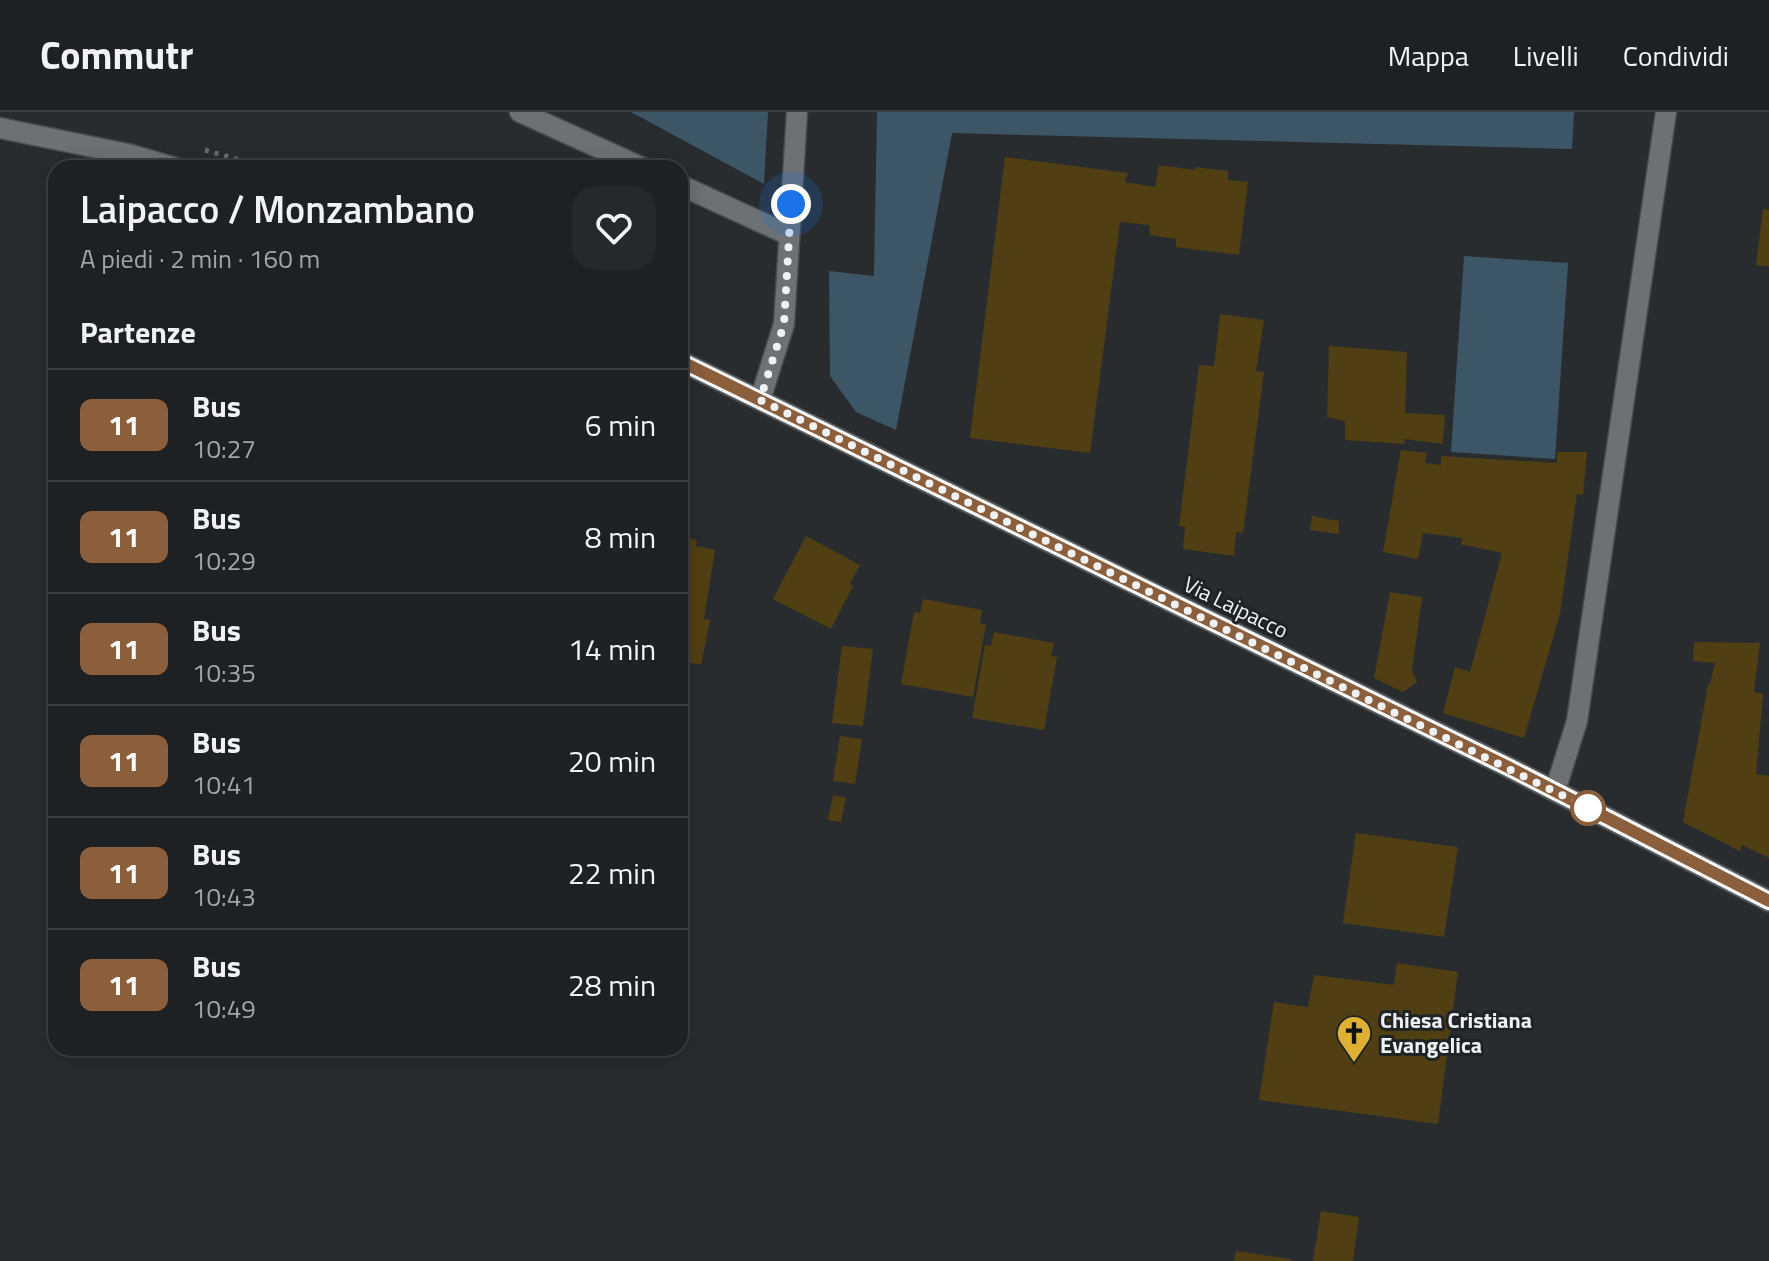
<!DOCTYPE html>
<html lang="it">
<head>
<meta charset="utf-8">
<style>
  :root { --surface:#1e2123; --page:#26292b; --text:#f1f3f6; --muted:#a1a3a6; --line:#3c3e41 }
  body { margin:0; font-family:"Titillium Web",sans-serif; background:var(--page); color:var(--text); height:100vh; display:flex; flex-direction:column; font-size:30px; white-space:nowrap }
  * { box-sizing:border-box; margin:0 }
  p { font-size:26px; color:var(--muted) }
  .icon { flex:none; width:44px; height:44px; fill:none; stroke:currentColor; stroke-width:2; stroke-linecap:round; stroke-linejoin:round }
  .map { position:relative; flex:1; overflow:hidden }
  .sheet { position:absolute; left:48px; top:48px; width:640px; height:896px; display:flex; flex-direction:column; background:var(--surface); border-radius:24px; box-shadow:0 4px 20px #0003,0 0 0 2px var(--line) }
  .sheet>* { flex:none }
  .badge { padding:0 16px; border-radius:12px; font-size:28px; line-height:52px }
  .you { position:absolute; width:40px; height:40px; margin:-20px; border:6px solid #fff; border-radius:50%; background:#1a73e8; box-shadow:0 0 0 12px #1a73e833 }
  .map>.badge { position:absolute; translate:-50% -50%; box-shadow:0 0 0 4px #fff }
  h2 { padding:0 32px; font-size:30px; line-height:72px }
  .round { display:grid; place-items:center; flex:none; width:84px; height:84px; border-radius:24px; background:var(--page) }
  .headline { display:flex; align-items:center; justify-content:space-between; height:136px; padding:0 32px }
  h1 { font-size:38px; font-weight:600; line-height:60px }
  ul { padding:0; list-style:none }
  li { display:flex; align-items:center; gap:24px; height:112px; padding:0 32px; border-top:2px solid var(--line) }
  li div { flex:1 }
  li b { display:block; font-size:30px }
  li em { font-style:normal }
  li .badge { min-width:88px; font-weight:700; text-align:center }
  header { display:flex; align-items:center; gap:48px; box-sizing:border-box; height:112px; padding:0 40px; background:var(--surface); border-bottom:2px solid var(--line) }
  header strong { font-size:38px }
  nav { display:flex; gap:44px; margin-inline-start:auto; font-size:28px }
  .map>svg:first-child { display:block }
</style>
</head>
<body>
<header>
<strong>Commutr</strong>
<nav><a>Mappa</a><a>Livelli</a><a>Condividi</a></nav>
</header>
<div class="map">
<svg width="1769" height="1149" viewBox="0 0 1769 1149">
  <rect width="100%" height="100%" fill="#282c2f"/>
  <!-- green -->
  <g fill="#3d5666">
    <path d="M 631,0 L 768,0 L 764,72 Z"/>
    <path d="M 877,0 L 1574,0 L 1572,37 L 952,21 L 896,318 L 856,300 L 830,264 L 829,159 L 874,164 Z"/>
    <path d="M 1464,144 L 1568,151 L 1555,347 L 1451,340 Z"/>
  </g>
  <!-- building -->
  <g fill="#503f12">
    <path d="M 1005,45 L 1128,61 L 1125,70 L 1155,75 L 1159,53 L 1195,58 L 1195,55 L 1228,59 L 1228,68 L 1248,70 L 1239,143 L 1176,135 L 1176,127 L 1150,123 L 1149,113 L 1120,110 L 1090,341 L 970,326 Z"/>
    <path d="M 1763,97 L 1769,98 L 1769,155 L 1756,153 Z"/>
    <path d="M 1220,202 L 1264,208 L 1256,259 L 1264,260 L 1243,421 L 1236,420 L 1234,444 L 1183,437 L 1185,415 L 1179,414 L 1199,253 L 1214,254 Z"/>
    <path d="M 1329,234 L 1407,240 L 1405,301 L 1445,303 L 1443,332 L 1404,327 L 1405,332 L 1345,328 L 1345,309 L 1327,305 Z"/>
    <path d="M 1401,338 L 1427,341 L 1425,351 L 1441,353 L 1441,344 L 1557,351 L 1557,340 L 1587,340 L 1583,383 L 1577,382 L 1560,502 L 1524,626 L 1443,601 L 1455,555 L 1470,560 L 1502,441 L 1461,432 L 1463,426 L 1423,421 L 1418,447 L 1383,440 Z"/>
    <path d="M 1312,404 L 1339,409 L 1339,422 L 1310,418 Z"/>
    <path d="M 680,424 L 697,428 L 696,434 L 715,438 L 704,507 L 710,508 L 701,553 L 680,549 Z"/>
    <path d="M 806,424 L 860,453 L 850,472 L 853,474 L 831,517 L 773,487 Z"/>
    <path d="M 1390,480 L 1422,485 L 1412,558 L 1417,570 L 1403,580 L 1374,566 Z"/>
    <path d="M 923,487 L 982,498 L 980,511 L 986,512 L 973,585 L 901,572 L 914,500 L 920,501 Z"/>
    <path d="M 994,520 L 1054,531 L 1051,544 L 1057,545 L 1044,618 L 972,606 L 985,533 L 991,534 Z"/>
    <path d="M 1694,530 L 1760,531 L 1754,580 L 1763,582 L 1756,662 L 1769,664 L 1769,746 L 1742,733 L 1740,739 L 1683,710 L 1708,573 L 1710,573 L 1715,551 L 1693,549 Z"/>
    <path d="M 842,534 L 873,537 L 863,614 L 832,611 Z"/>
    <path d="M 840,624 L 862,627 L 855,672 L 833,669 Z"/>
    <path d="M 833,683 L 846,686 L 841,710 L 828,708 Z"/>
    <path d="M 1356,721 L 1458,735 L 1444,825 L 1343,811 Z"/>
    <path d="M 1397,851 L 1458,860 L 1438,1012 L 1259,988 L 1274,890 L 1308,895 L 1314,863 L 1394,873 Z"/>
    <path d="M 1321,1099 L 1359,1105 L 1353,1149 L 1313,1149 Z"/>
    <path d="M 1236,1139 L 1291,1147 L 1290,1149 L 1234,1149 Z"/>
  </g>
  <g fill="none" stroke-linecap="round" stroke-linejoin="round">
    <!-- minor casing -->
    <g stroke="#464a4c" stroke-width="23">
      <g id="minor">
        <path d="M 520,0 L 643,56"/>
        <path d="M 0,16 L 132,43 L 176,56"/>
        <path d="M 680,73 L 789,123"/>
        <path d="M 680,249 L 1508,655 L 1769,789"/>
        <path d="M 760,288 L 784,212 L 797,0"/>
        <path d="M 1555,679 L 1577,609 L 1666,0"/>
      </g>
    </g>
    <!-- path -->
    <path stroke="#676b6e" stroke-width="5" stroke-dasharray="4 6" stroke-linecap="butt" d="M 205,38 L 267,56"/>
    <!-- minor -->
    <use href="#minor" stroke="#6c7174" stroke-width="20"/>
  </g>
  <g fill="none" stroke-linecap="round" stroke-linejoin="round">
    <!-- line casing -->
    <g stroke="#fff" stroke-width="18">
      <path id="line" d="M 680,249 L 1508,655 L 1769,789"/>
    </g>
    <!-- line -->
    <use href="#line" stroke="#8b5e3c" stroke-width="12"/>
    <!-- walk -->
    <path stroke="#eff2f4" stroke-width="8" stroke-dasharray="0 14.4" d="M 791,92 L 784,212 L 760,288 L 1588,696"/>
  </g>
  <!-- icons -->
  <defs>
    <g id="church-pin" transform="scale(1.8)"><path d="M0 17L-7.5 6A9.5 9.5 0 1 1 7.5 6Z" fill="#deb133" stroke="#1e2325"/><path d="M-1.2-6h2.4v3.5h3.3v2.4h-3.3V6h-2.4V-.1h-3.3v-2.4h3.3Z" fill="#111"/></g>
  </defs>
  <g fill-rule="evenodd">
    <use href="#church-pin" x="1354" y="921"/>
  </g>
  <!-- markers -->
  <circle fill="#fff" stroke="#8b5e3c" stroke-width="4" cx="1588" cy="696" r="16"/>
  <g text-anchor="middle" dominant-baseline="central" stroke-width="6" stroke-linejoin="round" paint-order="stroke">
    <!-- street labels -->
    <g font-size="22" fill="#eff2f4" stroke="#1e2325">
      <text transform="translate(1236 495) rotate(26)">Via Laipacco</text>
    </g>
    <!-- poi labels -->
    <g font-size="22" font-weight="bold" fill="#eff2f4" stroke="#1e2325" text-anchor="start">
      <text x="1380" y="908">Chiesa Cristiana<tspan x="1380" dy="25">Evangelica</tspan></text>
    </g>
  </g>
</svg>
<div class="you" style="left:791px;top:92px"></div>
<section class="sheet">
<div class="headline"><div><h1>Laipacco / Monzambano</h1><p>A piedi · 2 min · 160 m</p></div><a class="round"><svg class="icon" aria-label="heart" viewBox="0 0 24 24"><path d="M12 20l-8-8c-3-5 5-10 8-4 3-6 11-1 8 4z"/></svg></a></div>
<h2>Partenze</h2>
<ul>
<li><span class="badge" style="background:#8b5e3c;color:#fff">11</span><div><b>Bus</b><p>10:27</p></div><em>6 min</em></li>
<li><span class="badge" style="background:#8b5e3c;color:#fff">11</span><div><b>Bus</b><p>10:29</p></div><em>8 min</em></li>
<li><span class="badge" style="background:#8b5e3c;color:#fff">11</span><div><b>Bus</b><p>10:35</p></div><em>14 min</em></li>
<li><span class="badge" style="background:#8b5e3c;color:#fff">11</span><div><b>Bus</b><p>10:41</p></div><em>20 min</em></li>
<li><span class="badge" style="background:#8b5e3c;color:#fff">11</span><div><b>Bus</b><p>10:43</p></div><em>22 min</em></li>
<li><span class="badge" style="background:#8b5e3c;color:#fff">11</span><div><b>Bus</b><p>10:49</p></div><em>28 min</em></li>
</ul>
</section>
</div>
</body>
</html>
